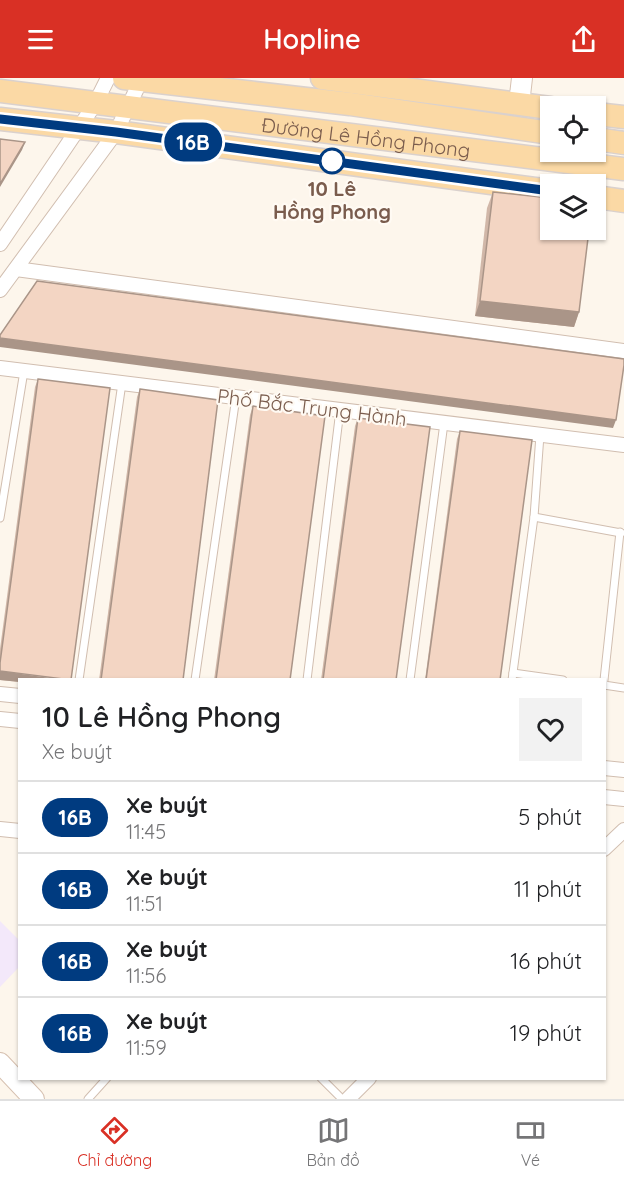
<!DOCTYPE html>
<html lang="vi">
<head>
<meta charset="utf-8">
<style>
  :root { --surface:#fff; --page:#f2f2f2; --text:#202124; --muted:#757577; --line:#e0e0e0; --accent:#d93025 }
  body { margin:0; font-family:Quicksand,sans-serif; background:var(--page); color:var(--text); height:100vh; display:flex; flex-direction:column; font-size:22px; white-space:nowrap }
  * { box-sizing:border-box; margin:0 }
  p { font-size:20px; color:var(--muted) }
  .icon { flex:none; width:33px; height:33px; fill:none; stroke:currentColor; stroke-width:2; stroke-linecap:round; stroke-linejoin:round }
  .map { position:relative; flex:1; overflow:hidden }
  .side { position:absolute; left:18px; top:600px; width:588px; height:402px; display:flex; flex-direction:column; background:var(--surface); border-radius:0px; box-shadow:0 2px 4px #0004 }
  .side>* { flex:none }
  .badge { padding:0 12px; border-radius:20px; font-size:21px; line-height:39px }
  .tools { position:absolute; left:540px; top:18px; display:grid; gap:12px }
  .tools a { display:grid; place-items:center; width:66px; height:66px; border-radius:0px; background:var(--surface); box-shadow:0 2px 4px #0004; font-size:30px }
  .map>.badge { position:absolute; translate:-50% -50%; box-shadow:0 0 0 3px #fff }
  .round { display:grid; place-items:center; flex:none; width:63px; height:63px; border-radius:0px; background:var(--page) }
  .headline { display:flex; align-items:center; justify-content:space-between; height:102px; padding:0 24px }
  h1 { font-size:28px; font-weight:600; line-height:45px }
  ul { padding:0; list-style:none }
  li { display:flex; align-items:center; gap:18px; height:72px; padding:0 24px; border-top:2px solid var(--line) }
  li div { flex:1 }
  li b { display:block; font-size:22px }
  li em { font-style:normal }
  li .badge { min-width:66px; font-weight:700; text-align:center }
  header { display:flex; justify-content:space-between; align-items:center; height:78px; padding:0 24px; background:var(--accent); color:#fff; font-size:27px; font-weight:600 }
  .dock { display:flex; justify-content:space-around; align-items:center; height:84px; border-top:2px solid var(--line); background:var(--surface); font-size:16px; color:var(--muted) }
  .dock a { display:grid; justify-items:center; gap:3px }
  .dock .selected { color:var(--accent) }
  .map>svg:first-child { display:block }
</style>
</head>
<body>
<header><svg class="icon" aria-label="menu" viewBox="0 0 24 24"><path d="M4 6h16M4 12h16M4 18h16"/></svg>Hopline<svg class="icon" aria-label="share" viewBox="0 0 24 24"><path d="M12 15V3M7 8l5-5 5 5M5 13v7h14v-7"/></svg></header>
<div class="map">
<svg width="624" height="1021" viewBox="0 0 624 1021">
  <rect width="100%" height="100%" fill="#fdf6ec"/>
  <!-- education -->
  <path fill="#f3e8fa" d="M 0,843 L 20,863 L 19,889 L 0,909 Z"/>
  <g fill="none" stroke-linecap="round" stroke-linejoin="round">
    <!-- lane casing -->
    <g stroke="#d1beb0" stroke-width="9">
      <g id="lane">
        <path d="M 534,439 L 621,455"/>
        <path d="M 0,440 L 24,293"/>
        <path d="M 513,595 L 563,602"/>
        <path d="M 79,602 L 122,305"/>
        <path d="M 195,602 L 236,319"/>
        <path d="M 307,602 L 340,332"/>
        <path d="M 410,602 L 444,345"/>
        <path d="M 512,602 L 534,439 L 540,357"/>
        <path d="M 604,602 L 620,454"/>
        <path d="M 604,607 L 624,610"/>
        <path d="M 321,1000 L 342,1021"/>
        <path d="M 88,1021 L 107,1000"/>
      </g>
    </g>
    <!-- street casing -->
    <g stroke="#d1beb0" stroke-width="16">
      <g id="street">
        <path d="M 0,166 L 95,26 L 108,0"/>
        <path d="M 16,191 L 624,273"/>
        <path d="M 0,212 L 116,54 L 142,0"/>
        <path d="M 0,290 L 624,367"/>
        <path d="M 0,616 L 20,618"/>
        <path d="M 0,641 L 20,643"/>
        <path d="M 604,690 L 624,692"/>
        <path d="M 604,719 L 624,721"/>
        <path d="M 0,751 L 20,753"/>
        <path d="M 604,771 L 624,752"/>
        <path d="M 348,1021 L 369,1000"/>
      </g>
    </g>
    <!-- secondary casing -->
    <g stroke="#d6c0b0" stroke-width="22">
      <g id="secondary">
        <path d="M 519,26 L 522,0"/>
        <path d="M 0,985 L 34,1021"/>
      </g>
    </g>
    <!-- primary casing -->
    <g stroke="#dad1cd" stroke-width="25">
      <g id="primary">
        <path d="M 124,0 L 350,26 L 550,55"/>
        <path d="M 322,0 L 550,30"/>
        <path id="s1" d="M 0,13 L 624,91"/>
        <path d="M 596,36 L 624,39"/>
        <path d="M 0,41 L 116,54 L 550,113"/>
        <path d="M 596,61 L 624,65"/>
        <path d="M 596,119 L 624,123"/>
      </g>
    </g>
    <!-- lane -->
    <use href="#lane" stroke="#fff" stroke-width="7"/>
    <!-- street -->
    <use href="#street" stroke="#fff" stroke-width="14"/>
    <!-- secondary -->
    <use href="#secondary" stroke="#fff" stroke-width="20"/>
    <!-- primary -->
    <use href="#primary" stroke="#fbd9a5" stroke-width="22"/>
  </g>
  <!-- wall -->
  <g fill="#d1b7a8">
    <path d="M 493,114 L 579,234 L 574,249 L 475,238 L 487,130 Z"/>
    <path d="M 38,301 L 20,602 L 20,604 L 0,602 L 0,571 L 35,309 Z"/>
    <path d="M 140,311 L 183,602 L 99,602 L 137,319 Z"/>
    <path d="M 253,328 L 290,602 L 214,602 L 250,337 Z"/>
    <path d="M 358,340 L 396,602 L 321,602 L 355,348 Z"/>
    <path d="M 460,353 L 500,602 L 425,602 L 457,361 Z"/>
  </g>
  <!-- shaded-wall -->
  <g fill="#aa9588">
    <path d="M 25,64 L 22,72 L 0,109 L 0,106 Z"/>
    <path d="M 480,223 L 579,234 L 574,249 L 475,238 Z"/>
    <path d="M 0,260 L 616,342 L 613,350 L 0,269 Z"/>
    <path d="M 0,593 L 65,602 L 20,602 L 20,604 L 0,602 Z"/>
  </g>
  <!-- building -->
  <g fill="#f3d5c3" stroke="#aa9588" stroke-width="1.5">
    <path d="M 0,61 L 25,64 L 0,106 Z"/>
    <path d="M 493,114 L 550,120 L 550,152 L 589,152 L 579,234 L 480,223 Z"/>
    <path d="M 37,203 L 624,281 L 624,287 L 616,342 L 0,260 L 0,257 Z"/>
    <path d="M 38,301 L 110,310 L 71,602 L 0,593 L 0,585 Z"/>
    <path d="M 140,311 L 218,322 L 183,602 L 101,602 Z"/>
    <path d="M 253,328 L 325,338 L 290,602 L 216,602 Z"/>
    <path d="M 358,340 L 430,349 L 396,602 L 323,602 Z"/>
    <path d="M 460,353 L 532,362 L 500,602 L 426,602 Z"/>
  </g>
  <g fill="none" stroke-linecap="round" stroke-linejoin="round">
    <!-- line casing -->
    <g stroke="#fff" stroke-width="14">
      <path id="line" d="M 0,41 L 116,54 L 550,113"/>
    </g>
    <!-- line -->
    <use href="#line" stroke="#003b80" stroke-width="9"/>
  </g>
  <!-- markers -->
  <circle fill="#fff" stroke="#003b80" stroke-width="3" cx="332" cy="83" r="12"/>
  <g text-anchor="middle" dominant-baseline="central" stroke-width="4.5" stroke-linejoin="round" paint-order="stroke">
    <!-- street labels -->
    <g font-size="20" fill="#7a5c4d" stroke="#fffaf3">
      <text stroke="none"><textPath href="#s1" startOffset="369">Đường Lê Hồng Phong</textPath></text>
      <text transform="translate(312 329) rotate(7)">Phố Bắc Trung Hành</text>
    </g>
    <!-- stop labels -->
    <g font-size="20" font-weight="bold" fill="#7a5c4d" stroke="#fffaf3">
      <text x="332" y="110">10 Lê<tspan x="332" dy="23">Hồng Phong</tspan></text>
    </g>
  </g>
</svg>
<div class="tools">
<a><svg class="icon" aria-label="locate" viewBox="0 0 24 24"><circle cx="12" cy="12" r="6"/><path d="M12 2v4M12 18v4M2 12h4M18 12h4"/></svg></a>
<a><svg class="icon" aria-label="layers" viewBox="0 0 24 24"><path d="M12 4l9 5-9 5-9-5zM3 14l9 5 9-5"/></svg></a>
</div>
<b class="badge" style="left:193px;top:64px;background:#003b80;color:#fff">16B</b>
<section class="side">
<div class="headline"><div><h1>10 Lê Hồng Phong</h1><p>Xe buýt</p></div><a class="round"><svg class="icon" aria-label="heart" viewBox="0 0 24 24"><path d="M12 20l-8-8c-3-5 5-10 8-4 3-6 11-1 8 4z"/></svg></a></div>
<ul>
<li><span class="badge" style="background:#003b80;color:#fff">16B</span><div><b>Xe buýt</b><p>11:45</p></div><em>5 phút</em></li>
<li><span class="badge" style="background:#003b80;color:#fff">16B</span><div><b>Xe buýt</b><p>11:51</p></div><em>11 phút</em></li>
<li><span class="badge" style="background:#003b80;color:#fff">16B</span><div><b>Xe buýt</b><p>11:56</p></div><em>16 phút</em></li>
<li><span class="badge" style="background:#003b80;color:#fff">16B</span><div><b>Xe buýt</b><p>11:59</p></div><em>19 phút</em></li>
</ul>
</section>
</div>
<nav class="dock">
<a class="selected"><svg class="icon" aria-label="directions" viewBox="0 0 24 24"><path d="M12 3l9 9-9 9-9-9zM9 14v-3h6M13 9l2 2-2 2"/></svg>Chỉ đường</a>
<a><svg class="icon" aria-label="map" viewBox="0 0 24 24"><path d="M3 6l6-2 6 2 6-2v14l-6 2-6-2-6 2zM9 4v14M15 6v14"/></svg>Bản đồ</a>
<a><svg class="icon" aria-label="tickets" viewBox="0 0 24 24"><path d="M3 7h18v10H3zM15 7v10"/></svg>Vé</a>
</nav>
</body>
</html>
